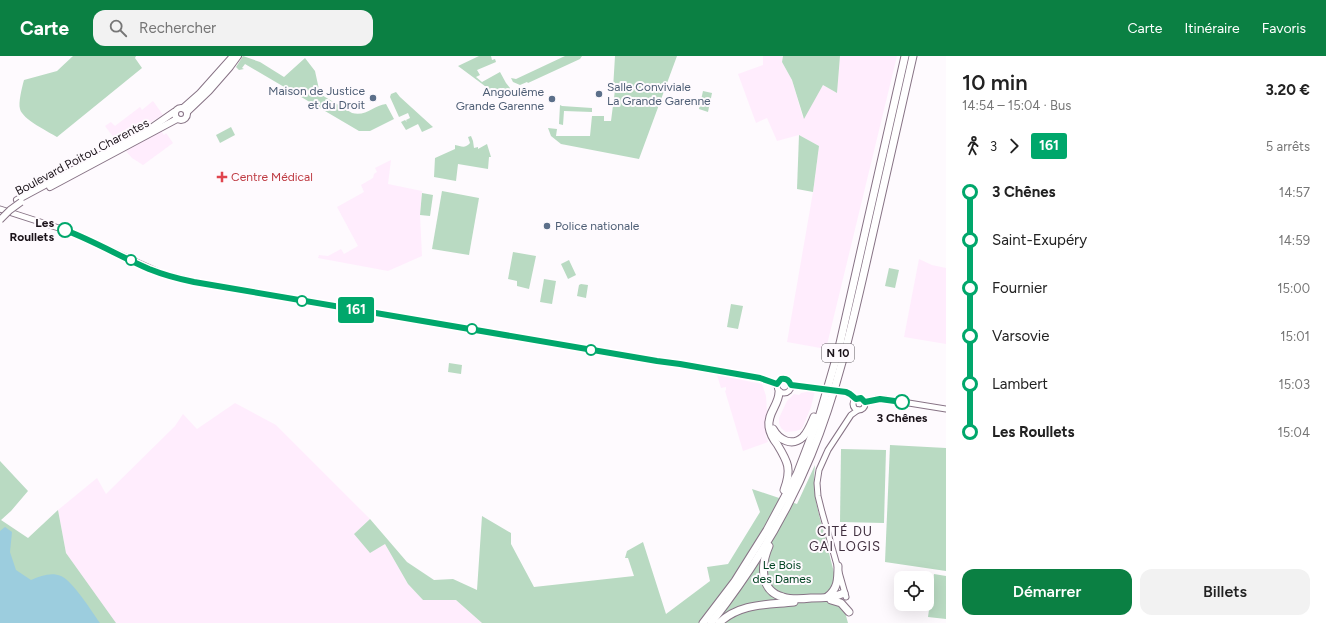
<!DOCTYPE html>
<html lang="fr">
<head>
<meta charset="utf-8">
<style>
  :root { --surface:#fff; --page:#f2f2f2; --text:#222; --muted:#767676; --accent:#0b8043 }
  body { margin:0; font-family:Figtree,sans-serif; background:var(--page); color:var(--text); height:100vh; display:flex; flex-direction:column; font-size:15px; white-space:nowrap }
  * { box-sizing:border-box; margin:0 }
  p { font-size:13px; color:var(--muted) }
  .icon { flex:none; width:22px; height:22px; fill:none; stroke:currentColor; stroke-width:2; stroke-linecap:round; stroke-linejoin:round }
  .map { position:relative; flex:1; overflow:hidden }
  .drawer { display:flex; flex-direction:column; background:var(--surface); width:380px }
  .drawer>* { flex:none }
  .badge { padding:0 8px; border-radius:3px; font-size:14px; line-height:26px }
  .controls { position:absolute; left:894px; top:515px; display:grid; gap:8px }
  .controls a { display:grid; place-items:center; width:40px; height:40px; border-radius:8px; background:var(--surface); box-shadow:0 4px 16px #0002; font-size:20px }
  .map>.badge { position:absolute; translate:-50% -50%; box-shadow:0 0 0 2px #fff }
  .legs { display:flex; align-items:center; gap:6px; height:44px; padding:0 16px; font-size:13px }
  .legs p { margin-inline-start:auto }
  .head { display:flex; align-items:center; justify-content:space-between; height:68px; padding:0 16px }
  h1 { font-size:22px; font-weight:600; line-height:30px }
  .cta { display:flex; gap:8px; margin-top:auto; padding:8px 16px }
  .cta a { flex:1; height:46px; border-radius:12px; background:var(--accent); color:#fff; font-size:16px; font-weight:600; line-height:46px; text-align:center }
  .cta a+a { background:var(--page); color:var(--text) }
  ul { padding:0 16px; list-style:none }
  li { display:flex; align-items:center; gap:14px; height:48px; font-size:15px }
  li i { display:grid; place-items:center; width:6px; height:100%; margin:0 5px; background:currentColor }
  li i::after { content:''; width:10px; height:10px; margin:-5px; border:3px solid; border-radius:50%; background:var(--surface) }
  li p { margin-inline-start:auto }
  li:first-child i { background:linear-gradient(#0000 50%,currentColor 0) }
  li:last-child i { background:linear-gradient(currentColor 50%,#0000 0) }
  header { display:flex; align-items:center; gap:24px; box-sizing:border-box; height:56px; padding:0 20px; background:var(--accent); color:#fff }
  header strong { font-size:19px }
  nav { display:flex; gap:22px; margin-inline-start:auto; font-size:14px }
  .search { width:280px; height:36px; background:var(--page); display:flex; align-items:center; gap:10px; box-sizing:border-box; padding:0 14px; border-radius:12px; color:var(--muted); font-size:15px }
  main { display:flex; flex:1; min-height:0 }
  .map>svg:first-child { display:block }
</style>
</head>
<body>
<header>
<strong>Carte</strong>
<div class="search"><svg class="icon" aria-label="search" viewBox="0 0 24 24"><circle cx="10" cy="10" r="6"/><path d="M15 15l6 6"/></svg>Rechercher</div>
<nav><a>Carte</a><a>Itinéraire</a><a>Favoris</a></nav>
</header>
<main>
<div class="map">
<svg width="946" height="567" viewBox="0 0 946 567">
  <rect width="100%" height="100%" fill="#fefafe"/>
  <!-- built -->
  <g fill="#ffedfd">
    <path d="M 763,0 L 783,0 L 782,6 L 792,24 L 803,62 L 823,29 L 837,37 L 840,0 L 897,0 L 826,293 L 787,286 L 813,136 L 819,90 L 799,79 L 777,85 L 767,62 L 756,67 L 738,18 L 763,9 Z"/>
    <path d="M 153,45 L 163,59 L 117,86 L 105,70 L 111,66 L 115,70 L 140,51 L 142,54 Z"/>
    <path d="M 161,75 L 164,79 L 166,77 L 173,87 L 143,109 L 132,102 L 126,95 Z"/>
    <path d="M 391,104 L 388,128 L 422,135 L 420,159 L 422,200 L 388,215 L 318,202 L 319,199 L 328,200 L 341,193 L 344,198 L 358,190 L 337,151 L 364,136 L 361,129 L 373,122 L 374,118 L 377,116 L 375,112 Z"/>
    <path d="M 919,203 L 932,209 L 946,212 L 946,288 L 904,281 Z"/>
    <path d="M 717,319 L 762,328 L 766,340 L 767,357 L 765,364 L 767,376 L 765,377 L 768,386 L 743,395 L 725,335 L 726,334 L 726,331 L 721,332 Z"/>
    <path d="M 806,334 L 815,335 L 811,351 L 802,373 L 796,375 L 786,376 L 781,372 L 779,367 L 779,362 L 787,345 L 794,338 L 799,339 L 801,337 L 806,336 Z"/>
    <path d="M 235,347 L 276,369 L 370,463 L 354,478 L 385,488 L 408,528 L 423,544 L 456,544 L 482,567 L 113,567 L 66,497 L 58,454 L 97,422 L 106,438 L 175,370 L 183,358 L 197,373 Z"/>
  </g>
  <!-- green -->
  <g fill="#b9dac2">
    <path d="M 73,0 L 136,0 L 135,2 L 142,12 L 57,81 C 49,76 22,63 20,53 C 18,47 22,31 24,24 L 57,15 Z"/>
    <path d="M 243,0 L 260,6 L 284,21 L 305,2 L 315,15 L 320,38 L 352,57 C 366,61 374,49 386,48 L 394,63 L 370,75 L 359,75 L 245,8 L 242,12 L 244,13 L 239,14 L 236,11 Z"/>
    <path d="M 479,0 L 491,0 L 492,4 L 495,3 L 496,6 L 477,14 L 480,19 L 476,21 L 482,26 L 500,16 L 506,27 L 510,32 L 509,34 L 497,39 L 458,10 Z"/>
    <path d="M 565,0 L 582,0 L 580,3 L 528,27 L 527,26 L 520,29 L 513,26 L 511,22 L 516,23 Z"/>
    <path d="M 615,0 L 677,0 L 639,103 L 561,88 L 551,80 L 548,72 L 557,73 L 556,80 L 590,80 L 592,60 L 604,60 L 604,65 L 611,65 L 615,34 L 613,33 Z"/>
    <path d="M 783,0 L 840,0 L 837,37 L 823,29 L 804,63 L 792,24 L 782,6 Z"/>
    <path d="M 703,35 L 712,37 L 708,56 L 699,53 Z"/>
    <path d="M 396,36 L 400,41 L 433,71 L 422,76 L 418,68 L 406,74 L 401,66 L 405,64 L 407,66 L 406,64 L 410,62 L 408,57 L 399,61 L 390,41 L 391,38 Z"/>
    <path d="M 560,49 L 562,50 L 592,52 L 592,56 L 564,55 L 563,69 L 559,68 Z"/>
    <path d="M 231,71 L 235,79 L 220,87 L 216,79 Z"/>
    <path d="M 799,79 L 819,90 L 813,136 L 797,133 Z"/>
    <path d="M 471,80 L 473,85 L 474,92 L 478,91 L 478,93 L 487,88 L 491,101 L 489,101 L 488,113 L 458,108 L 456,125 L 434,121 L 435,102 L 455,93 L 455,89 C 461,90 465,93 470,87 L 468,81 Z"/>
    <path d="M 442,135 L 479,142 L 469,199 L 432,193 Z"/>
    <path d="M 422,137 L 433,139 L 430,160 L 420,159 Z"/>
    <path d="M 513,196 L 536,200 L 529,233 L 517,230 L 517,225 L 508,223 Z"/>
    <path d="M 569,204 L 576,219 L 568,223 L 561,208 Z"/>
    <path d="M 889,212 L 899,214 L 895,232 L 885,230 Z"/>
    <path d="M 544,223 L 556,225 L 552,248 L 540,246 Z"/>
    <path d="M 581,228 L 588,229 L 586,242 L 577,240 L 579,229 Z"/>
    <path d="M 731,248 L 743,250 L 738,273 L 727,271 Z"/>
    <path d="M 449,307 L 462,309 L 461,318 L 448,316 Z"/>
    <path d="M 890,389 L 946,392 L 946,515 L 885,506 Z"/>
    <path d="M 841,393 L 886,394 L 884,467 L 840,466 Z"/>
    <path d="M 0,405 L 28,435 L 11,455 L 1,464 L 28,482 L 58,454 L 66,497 L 116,567 L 0,567 Z"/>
    <path d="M 815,409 C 812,438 818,455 825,481 C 832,510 840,539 848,567 L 482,567 L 456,544 L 423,544 L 408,528 L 385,488 L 370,497 L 354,478 L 370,463 L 407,506 L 434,524 L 453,523 L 477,534 L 482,460 L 511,477 L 511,488 L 534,531 L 634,520 L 628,502 L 625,502 L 627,495 L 643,486 L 666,558 L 710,525 L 707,511 L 728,508 L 760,456 L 752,433 L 797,448 Z"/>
    <path d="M 934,518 L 946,520 L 946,563 L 928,561 Z"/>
  </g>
  <!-- water -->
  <path fill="#9ccdde" d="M 5,471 L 12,476 L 10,496 L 16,514 L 31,524 C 41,520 51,516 61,520 C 73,525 92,556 100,567 L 0,567 L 0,475 Z"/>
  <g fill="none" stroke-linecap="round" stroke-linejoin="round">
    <!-- minor casing -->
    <g stroke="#877385" stroke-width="7">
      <g id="minor">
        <path d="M 0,153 L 68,175 L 163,218 L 194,226 L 657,305 L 680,308 L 760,322 L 777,328"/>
        <circle cx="784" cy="330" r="7"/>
        <path d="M 791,329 L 815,332"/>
        <path d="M 846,336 L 850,338 L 856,343"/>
        <circle cx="859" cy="348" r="6"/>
        <path d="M 865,346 L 877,343 L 884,343 L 946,353"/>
        <path d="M 846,541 L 822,456 L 818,440 L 817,427 L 819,414 L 828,394 L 851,359 L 858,354"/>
      </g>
    </g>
    <!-- major casing -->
    <g stroke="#877385" stroke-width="8">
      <g id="major">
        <circle cx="181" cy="58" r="6"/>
        <path d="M 183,52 L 200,37 L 233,0"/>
        <path d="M 187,56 L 209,35 L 230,11 L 238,0"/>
        <path d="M 50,131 L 177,63"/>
        <path d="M 17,144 L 151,72 L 174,56"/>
      </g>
    </g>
    <!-- highway casing -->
    <g stroke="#877385" stroke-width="9">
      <g id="highway">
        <path d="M 779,336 C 779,349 767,357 769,371 C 770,377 773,383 777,388 C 788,406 792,413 784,434"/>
        <path d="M 773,373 C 779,384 792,391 803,381 C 808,376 811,368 814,361"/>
        <path d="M 769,490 C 761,508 759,535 783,541 C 792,544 802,543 811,542 C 823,542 834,542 844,537"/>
        <path d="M 827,541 C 838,533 838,523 838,510"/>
        <path d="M 831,544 L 841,547 L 849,556"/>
        <path d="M 703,567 L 735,525 L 767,474 L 797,418 L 820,358 L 838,296 L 905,0"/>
        <path d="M 711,567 C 752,515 786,460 811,399 C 837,336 852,269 867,203 C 882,135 898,68 913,0"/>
        <path d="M 719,567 C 740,547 767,549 794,546"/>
      </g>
    </g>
    <!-- minor -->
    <use href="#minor" stroke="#fff" stroke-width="5"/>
    <!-- major -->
    <use href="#major" stroke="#fff" stroke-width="6"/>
    <!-- highway -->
    <use href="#highway" stroke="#fff" stroke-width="7"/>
    <!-- minor-bridge casing -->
    <g stroke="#877385" stroke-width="7" stroke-linecap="butt">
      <path id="minor-bridge" d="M 815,332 L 846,336"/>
    </g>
    <!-- major-bridge casing -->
    <g stroke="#877385" stroke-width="8" stroke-linecap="butt">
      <path id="major-bridge" d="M 0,164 L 10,154 L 21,146"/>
    </g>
    <!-- minor-bridge -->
    <use href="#minor-bridge" stroke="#fff" stroke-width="5"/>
    <!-- major-bridge -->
    <use href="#major-bridge" stroke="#fff" stroke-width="6"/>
  </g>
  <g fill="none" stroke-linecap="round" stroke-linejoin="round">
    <!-- line-1 casing -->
    <g stroke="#fff" stroke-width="9">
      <path id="line-1" d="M 65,174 C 94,185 121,201 149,213 C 164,219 179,223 194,226 L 657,305 L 680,308 L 760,322 L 777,328 L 781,323 C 786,322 789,324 791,329 L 846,336 L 850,338 L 856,343 L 861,342 L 865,346 L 880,343 L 902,346"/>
    </g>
    <!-- line-1 -->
    <use href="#line-1" stroke="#00a76b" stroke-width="6"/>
  </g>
  <!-- markers -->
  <g fill="#5c6f8a" stroke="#fefafe" stroke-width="1.5">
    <circle cx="599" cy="38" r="4"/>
    <circle cx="373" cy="42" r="4"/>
    <circle cx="552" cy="43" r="4"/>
    <circle cx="547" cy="170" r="4"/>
  </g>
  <path fill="#e0444e" stroke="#fefafe" stroke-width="1.5" d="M220 115h4v4h4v4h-4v4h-4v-4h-4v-4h4z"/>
  <g fill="#fff" stroke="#00a76b" stroke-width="2">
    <circle cx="65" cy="174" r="7"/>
    <circle cx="131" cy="204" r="5"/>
    <circle cx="302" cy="245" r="5"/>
    <circle cx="472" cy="273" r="5"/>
    <circle cx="591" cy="294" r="5"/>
    <circle cx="902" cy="346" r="7"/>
  </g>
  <g text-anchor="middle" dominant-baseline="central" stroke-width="4" stroke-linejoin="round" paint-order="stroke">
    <!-- shield labels -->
    <rect fill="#fefafe" stroke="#5e585e" stroke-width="1" x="822" y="288" width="32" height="18" rx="3"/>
    <g font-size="11" font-weight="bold" fill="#1a1219">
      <text x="838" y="297">N 10</text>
    </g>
    <!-- service labels -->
    <g font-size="12" fill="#4e5e75" stroke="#fefafe" text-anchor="start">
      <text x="607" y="31">Salle Conviviale<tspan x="607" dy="14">La Grande Garenne</tspan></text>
      <text x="365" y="35" text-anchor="end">Maison de Justice<tspan x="365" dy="14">et du Droit</tspan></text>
      <text x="544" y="36" text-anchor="end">Angoulême<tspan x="544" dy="14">Grande Garenne</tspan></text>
      <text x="555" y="170">Police nationale</text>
    </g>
    <!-- street labels -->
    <g font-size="12" fill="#1a1219" stroke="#fefafe">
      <text transform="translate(82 101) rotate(-28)">Boulevard Poitou Charentes</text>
    </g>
    <!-- health labels -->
    <g font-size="12" fill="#be3a42" stroke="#fefafe" text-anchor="start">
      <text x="231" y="121">Centre Médical</text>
    </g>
    <!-- stop labels -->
    <g font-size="12" font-weight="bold" fill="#1a1219" stroke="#fefafe" text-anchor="end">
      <text x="54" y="167">Les<tspan x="54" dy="14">Roullets</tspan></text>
      <text x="902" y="362" text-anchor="middle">3 Chênes</text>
    </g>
    <!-- park labels -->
    <g font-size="12" fill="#004321" stroke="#fefafe">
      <text x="782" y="509">Le Bois<tspan x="782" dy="14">des Dames</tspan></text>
    </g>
    <!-- neighbourhood labels -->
    <g font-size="13" letter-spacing="1" fill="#3f2e3e" stroke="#fefafe">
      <text x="845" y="475">CITÉ DU<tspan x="845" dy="15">GAI LOGIS</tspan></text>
    </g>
  </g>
</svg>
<div class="controls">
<a><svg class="icon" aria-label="locate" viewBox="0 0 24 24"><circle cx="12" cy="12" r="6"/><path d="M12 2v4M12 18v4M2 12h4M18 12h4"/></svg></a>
</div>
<b class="badge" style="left:356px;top:254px;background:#00a76b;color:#fff">161</b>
</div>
<section class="drawer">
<div class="head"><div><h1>10 min</h1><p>14:54 – 15:04 · Bus</p></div><b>3.20 €</b></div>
<div class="legs"><svg class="icon" aria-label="walk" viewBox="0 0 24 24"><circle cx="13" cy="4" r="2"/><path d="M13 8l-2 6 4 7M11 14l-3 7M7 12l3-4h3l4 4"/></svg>3<svg class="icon" aria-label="forward" viewBox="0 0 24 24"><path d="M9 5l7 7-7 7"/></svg><b class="badge" style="background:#00a76b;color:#fff">161</b><p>5 arrêts</p></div>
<ul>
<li><i style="color:#00a76b"></i><b>3 Chênes</b><p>14:57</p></li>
<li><i style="color:#00a76b"></i><span>Saint-Exupéry</span><p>14:59</p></li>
<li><i style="color:#00a76b"></i><span>Fournier</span><p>15:00</p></li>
<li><i style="color:#00a76b"></i><span>Varsovie</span><p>15:01</p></li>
<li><i style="color:#00a76b"></i><span>Lambert</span><p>15:03</p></li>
<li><i style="color:#00a76b"></i><b>Les Roullets</b><p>15:04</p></li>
</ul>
<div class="cta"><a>Démarrer</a><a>Billets</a></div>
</section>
</main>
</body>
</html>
